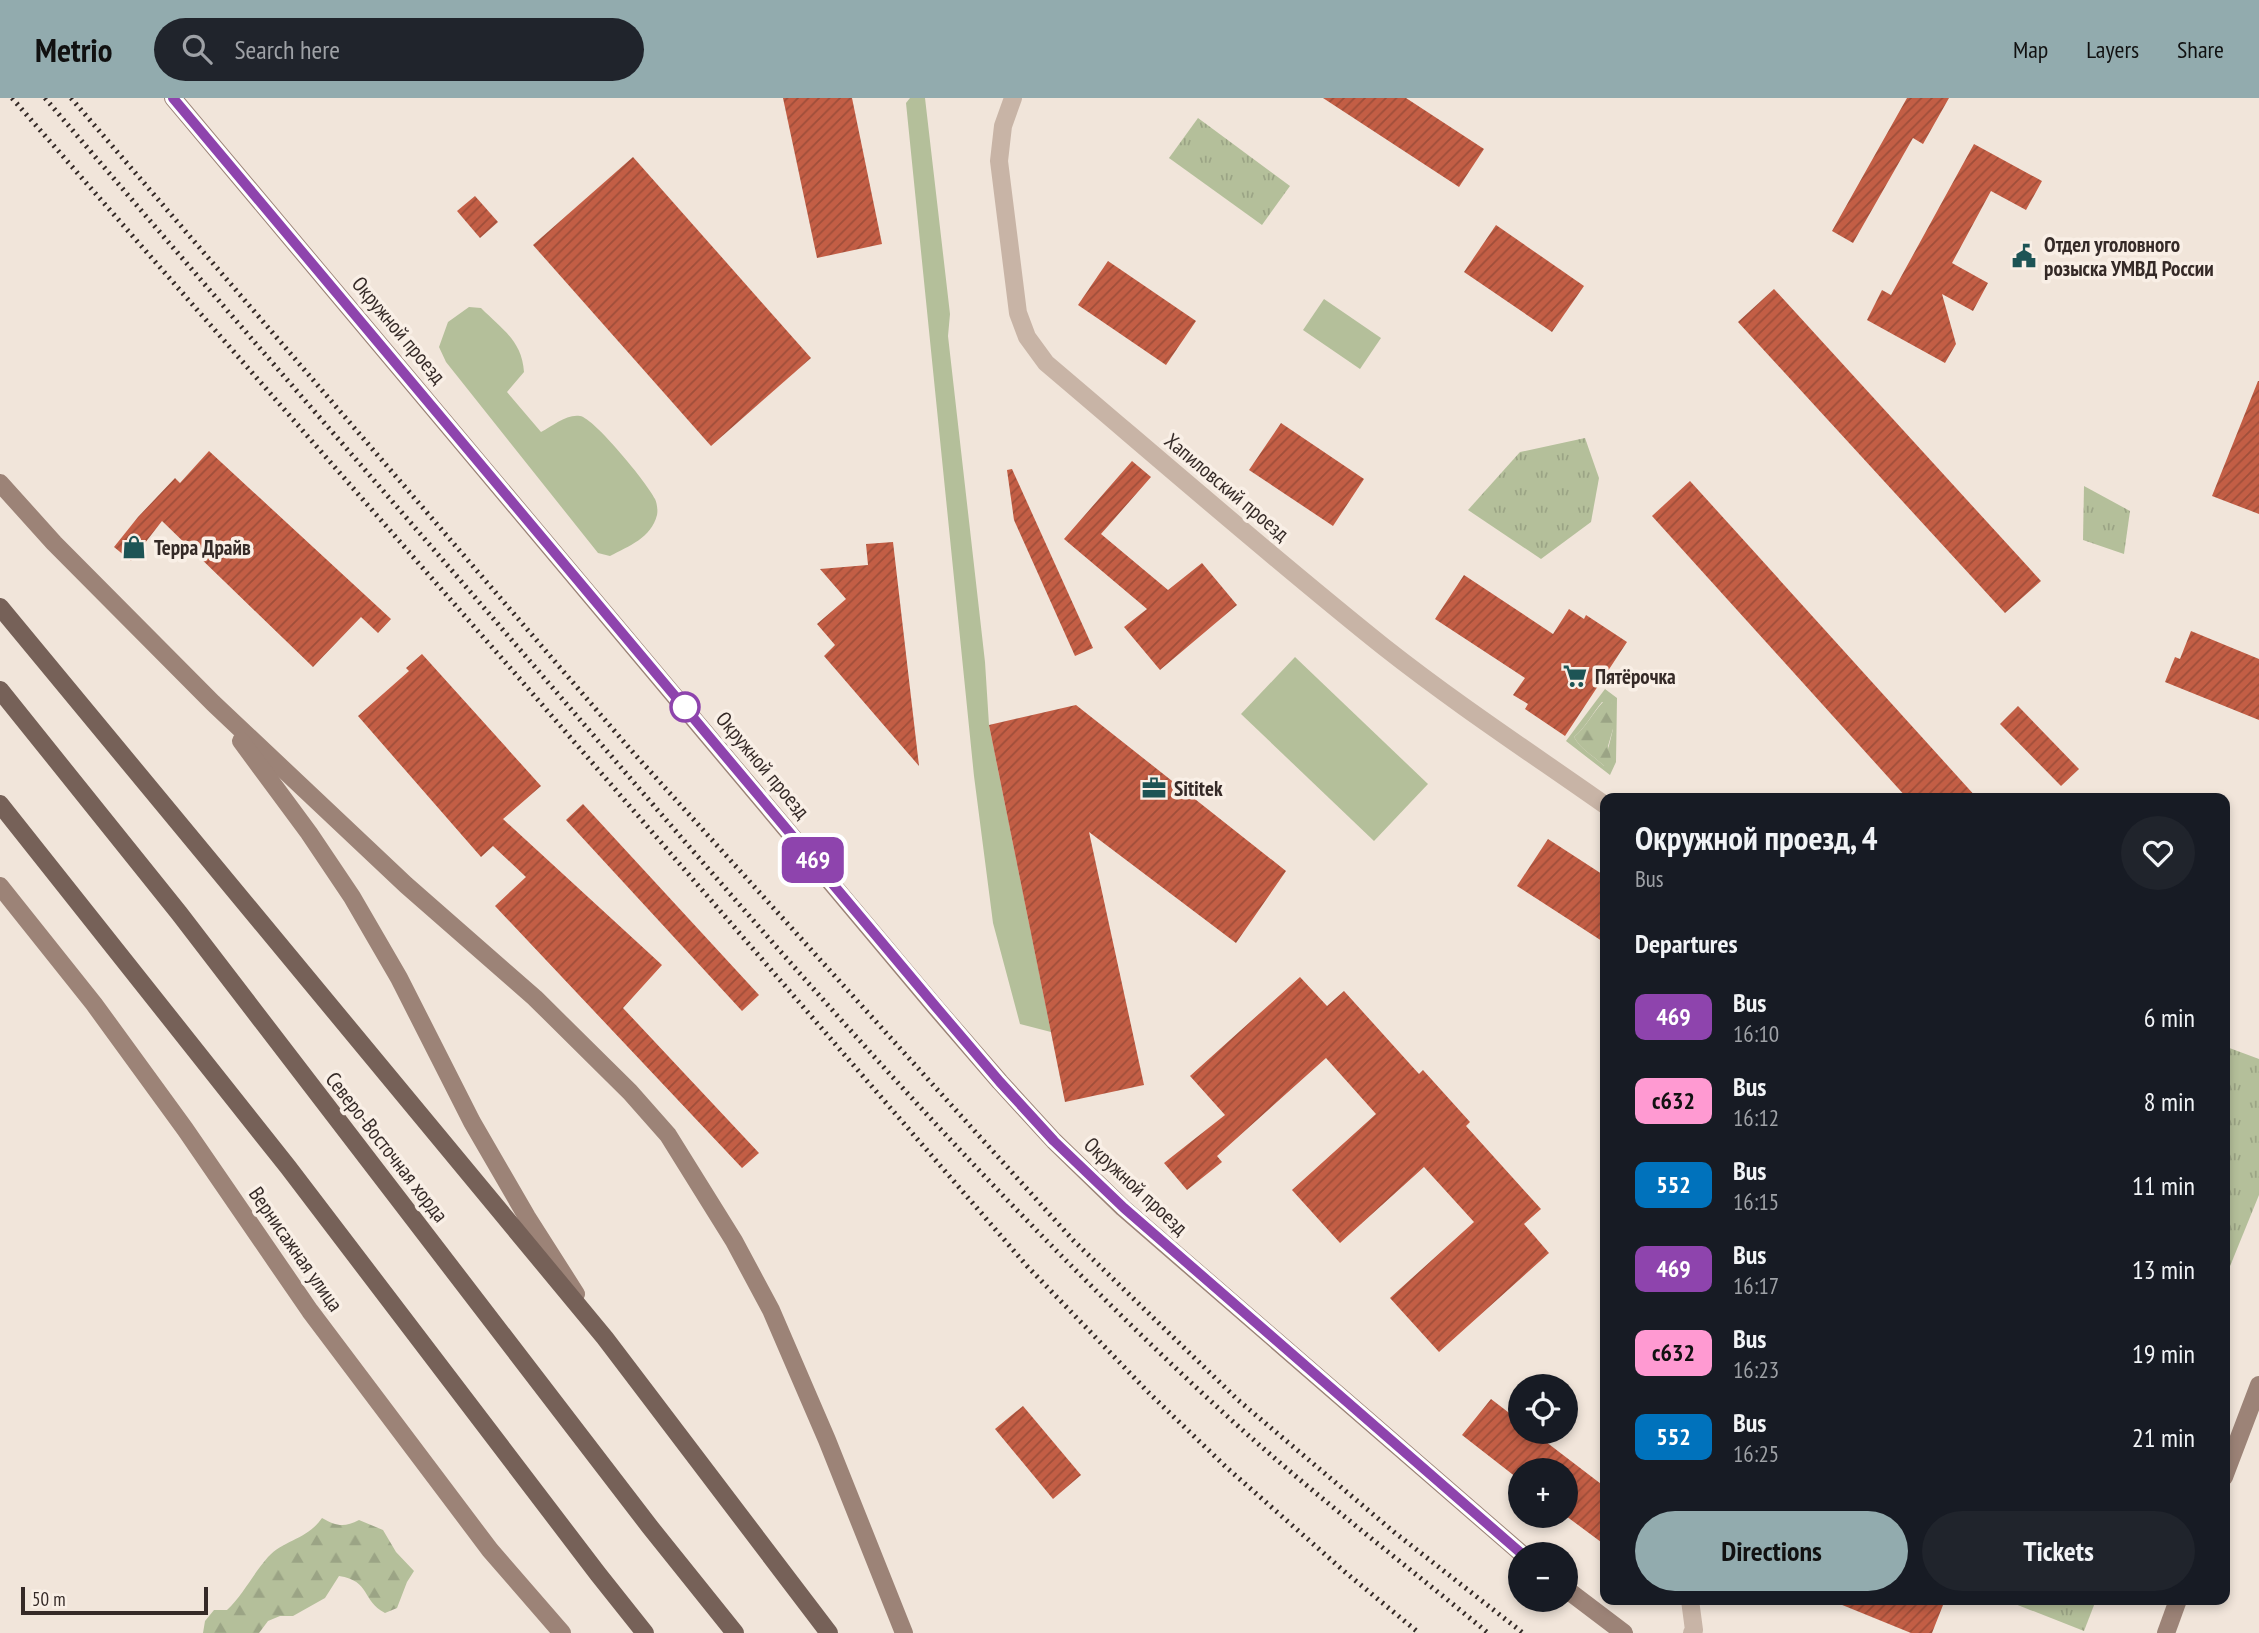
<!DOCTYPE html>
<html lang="en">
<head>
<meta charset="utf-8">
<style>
  :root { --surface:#171b24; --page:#20242c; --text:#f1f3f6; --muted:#9ea1a6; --accent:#92abae }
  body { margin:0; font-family:"PT Sans Narrow",sans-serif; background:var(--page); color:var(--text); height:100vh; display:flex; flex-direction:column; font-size:26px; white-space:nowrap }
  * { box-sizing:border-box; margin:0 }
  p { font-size:23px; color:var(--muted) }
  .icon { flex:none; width:38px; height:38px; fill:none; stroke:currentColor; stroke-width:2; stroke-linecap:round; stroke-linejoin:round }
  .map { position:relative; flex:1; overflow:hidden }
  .side { position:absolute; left:1600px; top:695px; width:630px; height:812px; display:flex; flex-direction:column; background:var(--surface); border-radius:14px; box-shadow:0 4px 10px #0003 }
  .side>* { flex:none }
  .badge { padding:0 14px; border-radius:10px; font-size:24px; line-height:46px }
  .buttons { position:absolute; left:1508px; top:1276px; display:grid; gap:14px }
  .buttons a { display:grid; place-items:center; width:70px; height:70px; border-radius:50%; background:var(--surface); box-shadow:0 4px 10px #0003; font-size:35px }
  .scale { position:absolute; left:21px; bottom:18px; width:187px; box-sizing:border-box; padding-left:7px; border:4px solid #352a27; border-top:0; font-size:19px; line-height:24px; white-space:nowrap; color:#352a27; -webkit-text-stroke:5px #f9efe6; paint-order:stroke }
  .map>.badge { position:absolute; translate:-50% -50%; box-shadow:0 0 0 4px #fff }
  h2 { padding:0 35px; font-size:26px; line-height:63px }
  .round { display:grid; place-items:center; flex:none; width:74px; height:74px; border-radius:37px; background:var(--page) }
  .overview { display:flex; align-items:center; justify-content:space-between; height:119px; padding:0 35px }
  h1 { font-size:33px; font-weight:600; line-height:52px }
  .cta { display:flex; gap:14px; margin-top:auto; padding:14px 35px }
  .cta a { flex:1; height:80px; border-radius:42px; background:var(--accent); color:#111; font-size:28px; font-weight:600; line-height:80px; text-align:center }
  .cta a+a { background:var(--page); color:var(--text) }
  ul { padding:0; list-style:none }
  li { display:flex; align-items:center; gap:21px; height:84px; padding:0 35px }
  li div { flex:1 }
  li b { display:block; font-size:26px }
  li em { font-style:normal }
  li .badge { min-width:77px; font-weight:700; text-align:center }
  header { display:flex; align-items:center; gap:42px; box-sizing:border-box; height:98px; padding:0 35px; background:var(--accent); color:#111 }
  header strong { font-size:33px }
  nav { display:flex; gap:38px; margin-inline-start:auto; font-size:24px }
  .search { width:490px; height:63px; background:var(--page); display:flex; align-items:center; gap:18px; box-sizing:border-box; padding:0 24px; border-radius:38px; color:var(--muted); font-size:26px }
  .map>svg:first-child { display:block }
</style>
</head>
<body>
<header>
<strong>Metrio</strong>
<div class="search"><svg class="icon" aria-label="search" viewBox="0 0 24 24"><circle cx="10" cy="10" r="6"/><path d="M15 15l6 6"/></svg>Search here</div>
<nav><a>Map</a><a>Layers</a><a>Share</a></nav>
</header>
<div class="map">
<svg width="2259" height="1535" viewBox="0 0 2259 1535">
  <defs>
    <pattern id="forest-firs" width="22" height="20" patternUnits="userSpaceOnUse" patternTransform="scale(1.75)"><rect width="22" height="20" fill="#b4bf9a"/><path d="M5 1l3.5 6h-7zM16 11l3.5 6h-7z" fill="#9ba485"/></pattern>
    <pattern id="park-tufts" width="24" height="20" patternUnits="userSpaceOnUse" patternTransform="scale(1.75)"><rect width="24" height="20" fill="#b4bf9a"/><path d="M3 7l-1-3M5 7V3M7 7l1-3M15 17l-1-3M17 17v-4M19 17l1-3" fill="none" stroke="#9ba485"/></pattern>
    <pattern id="building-hatch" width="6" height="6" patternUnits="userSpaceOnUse" patternTransform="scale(1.75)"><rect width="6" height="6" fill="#c35e45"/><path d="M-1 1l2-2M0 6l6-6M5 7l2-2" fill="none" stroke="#9f4e3a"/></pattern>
  </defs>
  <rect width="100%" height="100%" fill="#f1e5da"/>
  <!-- grass -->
  <g fill="#b4bf9a" fill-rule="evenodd">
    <path d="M 910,0 L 925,0 L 950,216 L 948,238 L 985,564 L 989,627 L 1051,934 L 1020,926 L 993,825 L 974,678 L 906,5 Z"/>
    <path d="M 1324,201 L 1381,240 L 1360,271 L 1303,232 Z"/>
    <path d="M 469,209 L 481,210 C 502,231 522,243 524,274 L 507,294 L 541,334 C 553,328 566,316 580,318 C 594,320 648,386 655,401 C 657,405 658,413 657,417 C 651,440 629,448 610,458 L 598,455 L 446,264 L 439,249 L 448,224 Z"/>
    <path d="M 1295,559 L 1428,686 L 1374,743 L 1241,616 Z"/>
    <path d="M 1605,591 L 1617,600 L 1616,664 L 1610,677 L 1566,643 ZM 1602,604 L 1611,604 L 1613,631 L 1604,668 C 1593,657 1582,653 1574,639 C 1585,630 1592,616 1602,604 Z"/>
  </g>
  <!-- forest -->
  <g fill="url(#forest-firs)">
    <path d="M 1611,603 L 1614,613 L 1613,631 L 1608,648 L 1612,665 L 1604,668 C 1593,657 1582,653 1574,639 C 1585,630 1592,616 1603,604 Z"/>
    <path d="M 322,1420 C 336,1428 344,1430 359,1422 L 383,1432 L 396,1454 L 414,1473 L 407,1484 L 397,1510 L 385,1515 C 361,1502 371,1483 339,1478 L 325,1500 L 293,1518 L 280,1518 L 268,1523 L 259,1535 L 203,1535 L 205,1523 L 214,1512 L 227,1512 C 243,1497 253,1476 268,1459 C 285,1441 307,1442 322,1420 Z"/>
  </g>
  <!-- park -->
  <g fill="url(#park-tufts)">
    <path d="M 1198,20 L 1290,88 L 1262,127 L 1169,60 Z"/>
    <path d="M 1585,340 L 1599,380 L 1591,424 L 1541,461 L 1468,412 L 1520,354 Z"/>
    <path d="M 2084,388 L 2130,413 L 2124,456 L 2083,442 Z"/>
    <path d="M 2224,948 L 2259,961 L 2259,1097 L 2224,1183 Z"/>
    <path d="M 2005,1502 L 2096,1502 L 2084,1533 Z"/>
  </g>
  <!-- building -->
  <g fill="url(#building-hatch)">
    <path d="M 783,0 L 852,0 L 882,146 L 817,160 Z"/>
    <path d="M 1323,0 L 1406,0 L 1484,51 L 1459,89 Z"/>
    <path d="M 1907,0 L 1949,0 L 1923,46 L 1913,40 L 1853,145 L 1832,133 Z"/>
    <path d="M 1974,46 L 2042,83 L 2026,112 L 1991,93 L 1952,165 L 1988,185 L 1973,213 L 1942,196 L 1956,246 L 1945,265 L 1867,222 L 1882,192 L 1891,197 Z"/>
    <path d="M 633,59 L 811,260 L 711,348 L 533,147 Z"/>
    <path d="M 475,98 L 498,124 L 480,140 L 457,113 Z"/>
    <path d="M 1496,127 L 1584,188 L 1552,234 L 1464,174 Z"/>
    <path d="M 1108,163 L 1196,223 L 1166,267 L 1078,207 Z"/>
    <path d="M 1774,191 L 2041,483 L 2005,515 L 1738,224 Z"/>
    <path d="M 2258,283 L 2259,283 L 2259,416 L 2212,398 Z"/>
    <path d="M 1281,325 L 1364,381 L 1333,428 L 1249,372 Z"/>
    <path d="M 209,353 L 391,521 L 378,535 L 361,519 L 313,569 L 162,423 L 131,463 L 114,449 L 138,419 L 175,380 L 180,385 Z"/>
    <path d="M 1132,363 L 1151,379 L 1101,436 L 1168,492 L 1202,465 L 1237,507 L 1160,572 L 1124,529 L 1147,511 L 1064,441 Z"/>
    <path d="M 1012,371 L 1093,550 L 1075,558 L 1014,422 L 1007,372 Z"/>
    <path d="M 1690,383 L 1729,426 L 1977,700 L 1907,700 L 1652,418 Z"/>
    <path d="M 893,444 L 919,668 L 824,558 L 835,547 L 817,526 L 846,501 L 820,471 L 868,467 L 866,446 Z"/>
    <path d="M 1464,477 L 1553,536 L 1569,511 L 1584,521 L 1586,517 L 1627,544 L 1565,638 L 1525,611 L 1528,606 L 1513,597 L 1525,580 L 1435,521 Z"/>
    <path d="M 2191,533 L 2259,561 L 2259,622 L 2165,584 L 2175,559 L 2180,561 Z"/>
    <path d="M 422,556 L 541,688 L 503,721 L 662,867 L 623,910 L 759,1055 L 742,1070 L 495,808 L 526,779 L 493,748 L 481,759 L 358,618 L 409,573 L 406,570 Z"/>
    <path d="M 1076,607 L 1286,773 L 1236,845 L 1089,734 L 1144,987 L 1065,1004 L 989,627 Z"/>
    <path d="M 2018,608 L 2079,671 L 2061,688 L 2000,626 Z"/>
    <path d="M 583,706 L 759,897 L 742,913 L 566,722 Z"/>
    <path d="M 1548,741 L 1605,778 L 1605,845 L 1517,788 Z"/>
    <path d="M 1300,879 L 1327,908 L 1344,893 L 1419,976 L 1423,972 L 1470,1024 L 1466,1028 L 1541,1111 L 1524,1126 L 1549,1155 L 1439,1254 L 1390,1200 L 1474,1124 L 1424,1069 L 1340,1145 L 1292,1092 L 1376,1016 L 1326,960 L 1217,1058 L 1222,1064 L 1187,1092 L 1164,1065 L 1225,1017 L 1190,978 Z"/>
    <path d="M 1491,1301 L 1521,1324 L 1521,1334 L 1533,1334 L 1605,1389 L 1605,1447 L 1566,1418 L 1566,1372 L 1521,1372 L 1521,1383 L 1462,1337 Z"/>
    <path d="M 1023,1308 L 1081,1377 L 1053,1401 L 995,1331 Z"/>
    <path d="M 1830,1502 L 1945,1502 L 1932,1535 L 1911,1535 Z"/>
  </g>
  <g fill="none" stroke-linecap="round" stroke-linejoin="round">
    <!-- street -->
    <g stroke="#c8b4a6" stroke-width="18">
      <path d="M 1013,0 L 1003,28 L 999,63 L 1018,215 L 1027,239 L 1046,265 C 1158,360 1269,457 1384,549 C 1455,605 1531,655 1605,707"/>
      <path d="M 1690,1502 L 1694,1532 L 1692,1535"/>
    </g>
    <!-- secondary -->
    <g stroke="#9c8377" stroke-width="18">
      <path d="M 173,0 L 936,910 L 1000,984 L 1054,1043 L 1123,1110 L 1522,1456"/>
      <path d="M 0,385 L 54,445 L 213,605 L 406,787 L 535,900 L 630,994 L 668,1037 L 734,1143 L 771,1212 L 827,1342 L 904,1535"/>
      <path d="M 241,643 L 309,735 L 352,799 L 399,880 L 472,1024 L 527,1119 L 576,1196"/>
      <path d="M 0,788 L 94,906 L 185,1031 L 310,1213 L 490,1452 L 562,1535"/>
      <path d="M 2224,1379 L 2259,1287"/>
      <path d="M 1566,1491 L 1624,1535"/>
      <path d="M 2166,1535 L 2178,1502"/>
    </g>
    <!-- primary -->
    <g stroke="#766158" stroke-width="18">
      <path d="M 0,509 L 605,1240 L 829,1535"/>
      <path d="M 0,592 L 179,815 L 650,1429 L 735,1535"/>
      <path d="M 0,706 L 288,1069 L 598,1476 L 645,1535"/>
    </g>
    <!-- rail -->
    <g stroke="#352a27" stroke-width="5" stroke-dasharray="2 5" stroke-linecap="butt">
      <path d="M 12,0 L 519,580 L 1027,1168 L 1148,1294 L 1226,1369 L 1345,1474 L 1419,1535"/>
      <path d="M 45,0 C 217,202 392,402 564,603 C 776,850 987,1098 1227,1318 C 1310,1394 1401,1463 1488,1535"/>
      <path d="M 71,0 L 630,651 L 1073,1142 L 1238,1302 L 1394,1434 L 1523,1535"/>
    </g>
  </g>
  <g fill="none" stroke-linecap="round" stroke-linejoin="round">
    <!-- line casing -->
    <g stroke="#fff" stroke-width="16">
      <path id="line" d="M 173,0 L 936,909 L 1000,984 L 1054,1043 L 1124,1110 L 1522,1456"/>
    </g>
    <!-- line -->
    <use href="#line" stroke="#8e44ad" stroke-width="10"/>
  </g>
  <!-- icons -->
  <defs>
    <g id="civic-bare" transform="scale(1.89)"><path d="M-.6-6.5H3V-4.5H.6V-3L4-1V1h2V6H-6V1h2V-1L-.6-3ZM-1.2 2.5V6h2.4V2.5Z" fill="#1d5455" stroke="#f9efe6" stroke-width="2.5" paint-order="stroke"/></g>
    <g id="shop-bare" transform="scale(1.89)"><path d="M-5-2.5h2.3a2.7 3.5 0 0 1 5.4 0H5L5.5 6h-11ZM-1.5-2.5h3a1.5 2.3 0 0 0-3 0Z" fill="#1d5455" stroke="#f9efe6" stroke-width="2.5" paint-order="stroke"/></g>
    <g id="supermarket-bare" transform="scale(1.89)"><path d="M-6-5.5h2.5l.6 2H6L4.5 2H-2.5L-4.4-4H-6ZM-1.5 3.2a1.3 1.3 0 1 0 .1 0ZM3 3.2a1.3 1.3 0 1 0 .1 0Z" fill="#1d5455" stroke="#f9efe6" stroke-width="2.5" paint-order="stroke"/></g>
    <g id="office-bare" transform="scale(1.89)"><path d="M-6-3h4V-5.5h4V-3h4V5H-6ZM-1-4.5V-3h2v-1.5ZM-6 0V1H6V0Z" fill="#1d5455" stroke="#f9efe6" stroke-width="2.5" paint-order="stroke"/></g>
  </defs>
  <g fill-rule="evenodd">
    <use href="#civic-bare" x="2024" y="158"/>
    <use href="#shop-bare" x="134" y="449"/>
    <use href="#supermarket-bare" x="1575" y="578"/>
    <use href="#office-bare" x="1154" y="690"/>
  </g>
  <!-- markers -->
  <circle fill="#fff" stroke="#8e44ad" stroke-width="3.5" cx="685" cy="609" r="14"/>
  <g text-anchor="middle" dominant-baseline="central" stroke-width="7" stroke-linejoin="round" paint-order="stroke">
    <!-- poi labels -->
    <g font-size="21" font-weight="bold" fill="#352a27" stroke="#f9efe6" text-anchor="start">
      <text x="2044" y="146">Отдел уголовного<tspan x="2044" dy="24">розыска УМВД России</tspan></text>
      <text x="154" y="449">Терра Драйв</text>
      <text x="1595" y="578">Пятёрочка</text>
      <text x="1174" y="690">Sititek</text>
    </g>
    <!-- street labels -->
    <g font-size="21" fill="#352a27" stroke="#f9efe6">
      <text transform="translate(399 232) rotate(50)">Окружной проезд</text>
      <text transform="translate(1227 389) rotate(40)">Хапиловский проезд</text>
      <text transform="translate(763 667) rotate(50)">Окружной проезд</text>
      <text transform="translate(387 1049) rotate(52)">Северо-Восточная хорда</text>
      <text transform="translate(1136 1088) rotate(43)">Окружной проезд</text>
      <text transform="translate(296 1151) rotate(55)">Вернисажная улица</text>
    </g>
  </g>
</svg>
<div class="buttons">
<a><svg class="icon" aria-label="locate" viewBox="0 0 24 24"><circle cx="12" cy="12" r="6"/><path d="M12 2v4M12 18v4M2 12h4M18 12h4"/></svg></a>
<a>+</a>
<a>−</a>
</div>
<div class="scale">50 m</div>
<b class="badge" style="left:813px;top:762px;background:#8e44ad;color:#fff">469</b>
<section class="side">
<div class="overview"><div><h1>Окружной проезд, 4</h1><p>Bus</p></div><a class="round"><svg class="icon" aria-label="heart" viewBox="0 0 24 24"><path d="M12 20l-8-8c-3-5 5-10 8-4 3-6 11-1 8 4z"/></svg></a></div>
<h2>Departures</h2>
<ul>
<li><span class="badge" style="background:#8e44ad;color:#fff">469</span><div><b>Bus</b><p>16:10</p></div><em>6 min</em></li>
<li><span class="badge" style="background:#ff9ad2;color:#111">с632</span><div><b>Bus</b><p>16:12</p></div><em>8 min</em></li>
<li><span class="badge" style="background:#0072bc;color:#fff">552</span><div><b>Bus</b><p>16:15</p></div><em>11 min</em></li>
<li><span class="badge" style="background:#8e44ad;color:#fff">469</span><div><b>Bus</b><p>16:17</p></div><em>13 min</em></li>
<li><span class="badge" style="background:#ff9ad2;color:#111">с632</span><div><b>Bus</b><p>16:23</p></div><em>19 min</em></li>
<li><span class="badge" style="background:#0072bc;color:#fff">552</span><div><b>Bus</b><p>16:25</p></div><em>21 min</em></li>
</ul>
<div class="cta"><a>Directions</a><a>Tickets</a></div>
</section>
</div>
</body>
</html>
